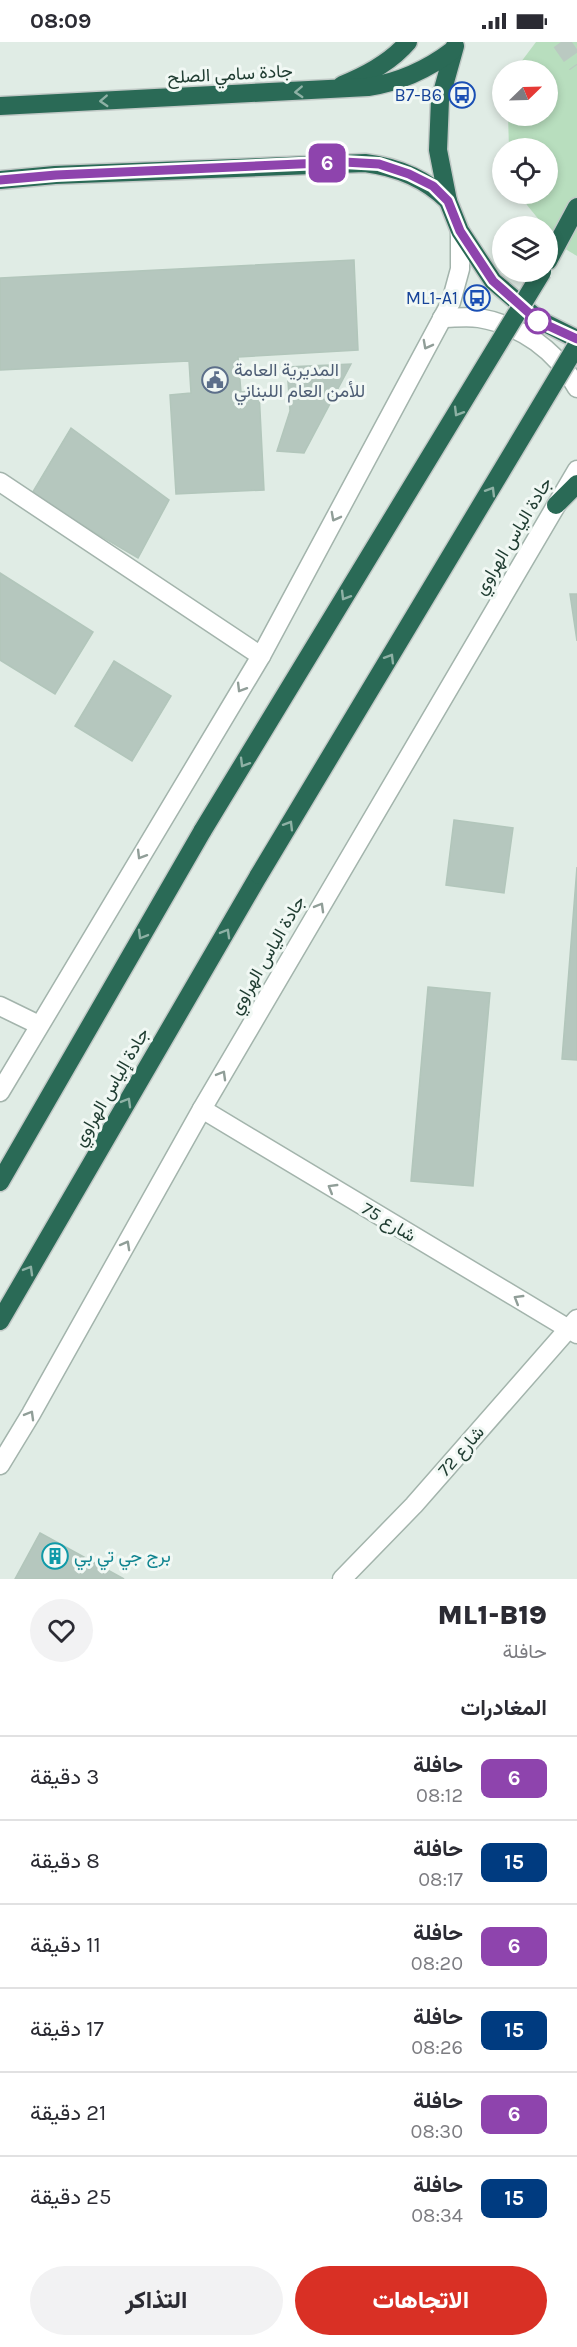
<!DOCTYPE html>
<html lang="ar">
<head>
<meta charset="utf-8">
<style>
  :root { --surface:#fff; --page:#f2f2f3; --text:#2b2b33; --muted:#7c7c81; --line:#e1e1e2; --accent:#d93025 }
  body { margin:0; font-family:Karla,Vazirmatn,sans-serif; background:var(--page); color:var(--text); direction:rtl; height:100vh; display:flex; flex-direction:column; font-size:22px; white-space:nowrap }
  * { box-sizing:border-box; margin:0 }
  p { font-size:20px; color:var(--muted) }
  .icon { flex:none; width:33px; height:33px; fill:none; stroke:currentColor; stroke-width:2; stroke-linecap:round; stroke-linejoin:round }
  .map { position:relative; height:1537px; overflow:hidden; direction:ltr }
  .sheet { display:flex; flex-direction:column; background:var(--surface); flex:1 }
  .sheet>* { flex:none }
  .badge { padding:0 12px; border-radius:9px; font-size:21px; line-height:39px }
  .needle { width:39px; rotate:67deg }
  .fabs { position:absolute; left:492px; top:18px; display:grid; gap:12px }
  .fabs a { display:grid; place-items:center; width:66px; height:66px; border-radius:50%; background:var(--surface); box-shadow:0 3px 9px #0003; font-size:30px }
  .map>.badge { position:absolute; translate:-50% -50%; box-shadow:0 0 0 3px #fff }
  h2 { padding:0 30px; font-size:22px; line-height:54px }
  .round { display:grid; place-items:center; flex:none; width:63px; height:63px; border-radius:32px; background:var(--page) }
  .summary { display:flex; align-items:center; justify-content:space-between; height:102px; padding:0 30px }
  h1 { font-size:28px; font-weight:800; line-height:45px }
  .primary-button { display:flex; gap:12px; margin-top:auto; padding:12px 30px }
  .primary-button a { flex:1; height:69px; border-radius:36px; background:var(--accent); color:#fff; font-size:24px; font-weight:800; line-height:69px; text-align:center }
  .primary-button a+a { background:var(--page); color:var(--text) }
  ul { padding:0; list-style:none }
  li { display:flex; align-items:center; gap:18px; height:84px; padding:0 30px; border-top:2px solid var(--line) }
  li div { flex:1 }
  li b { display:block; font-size:22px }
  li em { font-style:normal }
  li .badge { min-width:66px; font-weight:700; text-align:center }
  .status { display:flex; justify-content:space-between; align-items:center; height:42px; padding:0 30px; background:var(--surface); direction:ltr }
  .status svg { height:16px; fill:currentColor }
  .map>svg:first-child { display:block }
</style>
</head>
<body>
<div class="status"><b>08:09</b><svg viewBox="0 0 49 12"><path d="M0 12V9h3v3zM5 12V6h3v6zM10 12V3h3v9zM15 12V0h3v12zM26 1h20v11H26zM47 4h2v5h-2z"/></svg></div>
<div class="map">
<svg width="577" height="1537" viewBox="0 0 577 1537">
  <rect width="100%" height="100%" fill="#e0ece5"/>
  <!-- green -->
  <path fill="#b8debe" d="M 536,0 L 577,0 L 577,214 C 566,207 549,199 548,184 L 544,184 L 527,163 L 522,152 L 548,152 L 548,106 L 509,106 L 508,74 L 548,74 L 548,28 L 519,28 L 521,20 Z"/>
  <!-- building -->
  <g fill="#b5c7be" stroke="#b2c6bb" stroke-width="1.5">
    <path d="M 354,218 L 358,308 L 238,315 L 241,350 L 259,349 L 264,448 L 176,452 L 170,353 L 191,351 L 189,319 L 0,328 L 0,236 Z"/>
    <path d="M 351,322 L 304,411 L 277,409 L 290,369 L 287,325 Z"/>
    <path d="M 71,386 L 169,458 L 138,516 L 31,453 Z"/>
    <path d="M 0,531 L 93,590 L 55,652 L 0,618 Z"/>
    <path d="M 570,552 L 577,552 L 577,599 Z"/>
    <path d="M 114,619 L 171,654 L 132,719 L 75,684 Z"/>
    <path d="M 454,778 L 513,786 L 504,851 L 446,843 Z"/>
    <path d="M 577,825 L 577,1018 L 562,1017 Z"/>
    <path d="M 428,945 L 490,951 L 473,1144 L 411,1139 Z"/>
    <path d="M 40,1491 L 124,1537 L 15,1537 Z"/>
  </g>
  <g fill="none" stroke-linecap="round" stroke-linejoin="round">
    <!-- highway-tunnel -->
    <path stroke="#bac9c1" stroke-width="18" stroke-dasharray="18 9" stroke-linecap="butt" d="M 561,0 L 577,23"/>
    <!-- minor casing -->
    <g stroke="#a3b4ac" stroke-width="21">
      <g id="minor">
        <path d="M 442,276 C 454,276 467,274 479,276 C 521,283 557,309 577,346"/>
        <path d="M 0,440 L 261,614"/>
        <path d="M 0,964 L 39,983"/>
        <path d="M 0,1050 L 261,614 L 451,260 L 460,227 L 460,189"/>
        <path d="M 202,1067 L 577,1292"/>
        <path d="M 0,1423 L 31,1372 L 202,1067 L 577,428"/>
        <path d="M 342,1537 L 414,1463 L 577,1277"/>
      </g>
    </g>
    <!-- highway casing -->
    <g stroke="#c1c9c6" stroke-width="21">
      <g id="highway">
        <path d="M 455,4 L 440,58 L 438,108 L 448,159 L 460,189 L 493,239 L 539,278 L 577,297"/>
        <path d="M 342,43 C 367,33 391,20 408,0"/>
        <path d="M 0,64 L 368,45 C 400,40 427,28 453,8"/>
        <path d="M 0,138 L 55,133 L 365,121 C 397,125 425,136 448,159"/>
        <path d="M 548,219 L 577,165"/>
        <path d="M 556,463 L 577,442"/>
        <path d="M 0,1140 L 203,788"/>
        <path d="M 0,1279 L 259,833"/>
      </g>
    </g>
    <!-- minor -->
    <use href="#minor" stroke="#fff" stroke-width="18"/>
    <!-- highway -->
    <use href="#highway" stroke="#2a6a56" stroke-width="18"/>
    <!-- highway-bridge casing -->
    <g stroke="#c1c9c6" stroke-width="21" stroke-linecap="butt">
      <g id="highway-bridge">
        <path d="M 203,788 L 542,230"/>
        <path d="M 259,833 L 577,303"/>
      </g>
    </g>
    <!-- highway-bridge -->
    <use href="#highway-bridge" stroke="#2a6a56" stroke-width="18"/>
  </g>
  <!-- one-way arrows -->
  <defs><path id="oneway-chevron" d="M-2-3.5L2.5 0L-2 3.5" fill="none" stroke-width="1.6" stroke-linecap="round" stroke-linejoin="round" transform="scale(1.5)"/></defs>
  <g stroke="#8eb1a5">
    <use href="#oneway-chevron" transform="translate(299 50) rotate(177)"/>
    <use href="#oneway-chevron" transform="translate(104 59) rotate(177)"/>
    <use href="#oneway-chevron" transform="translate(458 370) rotate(121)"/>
    <use href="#oneway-chevron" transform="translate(491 449) rotate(-59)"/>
    <use href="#oneway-chevron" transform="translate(345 554) rotate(121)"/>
    <use href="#oneway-chevron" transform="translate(390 616) rotate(-59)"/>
    <use href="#oneway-chevron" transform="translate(244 721) rotate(121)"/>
    <use href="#oneway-chevron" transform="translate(289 783) rotate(-59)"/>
    <use href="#oneway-chevron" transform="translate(226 891) rotate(-60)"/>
    <use href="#oneway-chevron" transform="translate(142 893) rotate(120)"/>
    <use href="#oneway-chevron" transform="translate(127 1060) rotate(-60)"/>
    <use href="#oneway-chevron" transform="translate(29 1228) rotate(-60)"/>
  </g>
  <g stroke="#909e98">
    <use href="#oneway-chevron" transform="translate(427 303) rotate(118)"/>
    <use href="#oneway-chevron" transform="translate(335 475) rotate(118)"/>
    <use href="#oneway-chevron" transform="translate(241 646) rotate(121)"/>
    <use href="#oneway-chevron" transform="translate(141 813) rotate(121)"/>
    <use href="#oneway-chevron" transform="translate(320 865) rotate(-60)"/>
    <use href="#oneway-chevron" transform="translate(222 1033) rotate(-60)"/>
    <use href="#oneway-chevron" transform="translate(332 1146) rotate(-149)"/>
    <use href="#oneway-chevron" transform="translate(126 1203) rotate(-61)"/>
    <use href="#oneway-chevron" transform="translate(518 1257) rotate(-149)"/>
    <use href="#oneway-chevron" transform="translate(30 1373) rotate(-60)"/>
  </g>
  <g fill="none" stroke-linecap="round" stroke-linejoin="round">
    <!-- line casing -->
    <g stroke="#fff" stroke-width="14">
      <path id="line" d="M 0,138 L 56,133 L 344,120 L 379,122 L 409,132 L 433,144 L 448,159 L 460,189 L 493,239 L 538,279 L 577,297"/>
    </g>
    <!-- line -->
    <use href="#line" stroke="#8e44ad" stroke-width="9"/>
  </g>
  <!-- icons -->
  <defs>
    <g id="bus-ring" transform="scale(1.35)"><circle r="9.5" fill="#f1f8f4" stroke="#1a4fb4" stroke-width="1.5"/><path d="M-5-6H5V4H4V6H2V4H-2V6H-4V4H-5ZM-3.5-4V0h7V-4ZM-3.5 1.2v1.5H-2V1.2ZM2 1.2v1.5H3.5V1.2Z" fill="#1a4fb4"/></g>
    <g id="civic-ring" transform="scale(1.35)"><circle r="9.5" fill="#f1f8f4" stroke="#5c6f8a" stroke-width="1.5"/><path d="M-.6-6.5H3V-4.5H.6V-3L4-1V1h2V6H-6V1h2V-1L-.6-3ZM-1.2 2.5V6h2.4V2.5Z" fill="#5c6f8a"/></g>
    <g id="building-ring" transform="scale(1.35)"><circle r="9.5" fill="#f1f8f4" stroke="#0f9aa8" stroke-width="1.5"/><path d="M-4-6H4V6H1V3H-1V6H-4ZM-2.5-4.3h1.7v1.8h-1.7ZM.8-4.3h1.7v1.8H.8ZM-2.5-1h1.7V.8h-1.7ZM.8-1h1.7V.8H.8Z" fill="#0f9aa8"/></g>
  </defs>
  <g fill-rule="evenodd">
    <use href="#bus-ring" x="462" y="53"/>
    <use href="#bus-ring" x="477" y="256"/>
    <use href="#civic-ring" x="215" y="338"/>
    <use href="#building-ring" x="55" y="1514"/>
  </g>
  <!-- markers -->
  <circle fill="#fff" stroke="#8e44ad" stroke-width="3" cx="538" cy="279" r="12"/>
  <g text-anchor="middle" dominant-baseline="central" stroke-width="6" stroke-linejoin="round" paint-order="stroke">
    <!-- street labels -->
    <g font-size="18" fill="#203d32" stroke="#f1f8f4">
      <text transform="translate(230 32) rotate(-3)">جادة سامي الصلح</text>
      <text transform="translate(513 494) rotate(-59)">جادة الياس الهراوي</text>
      <text transform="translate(267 913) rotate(-60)">جادة الياس الهراوي</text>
      <text transform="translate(111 1045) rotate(-60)">جادة إلياس الهراوي</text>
      <text transform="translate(389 1180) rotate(31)">شارع 75</text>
      <text transform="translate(461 1409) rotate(-49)">شارع 72</text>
    </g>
    <!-- transit labels -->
    <g font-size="18" fill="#164399" stroke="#f1f8f4" text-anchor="end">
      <text x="442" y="53">B7-B6</text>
      <text x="458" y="256">ML1-A1</text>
    </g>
    <!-- service labels -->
    <g font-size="18" fill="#4e5e75" stroke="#f1f8f4" text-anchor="start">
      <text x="234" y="328">المديرية العامة<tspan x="234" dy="21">للأمن العام اللبناني</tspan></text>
    </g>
    <!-- culture labels -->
    <g font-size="18" fill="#0d838f" stroke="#f1f8f4" text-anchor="start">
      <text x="74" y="1514">برج جي تي بي</text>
    </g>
  </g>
</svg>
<div class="fabs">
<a><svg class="needle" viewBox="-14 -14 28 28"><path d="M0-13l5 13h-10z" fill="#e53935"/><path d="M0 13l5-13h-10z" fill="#7c7c81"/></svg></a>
<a><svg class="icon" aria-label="locate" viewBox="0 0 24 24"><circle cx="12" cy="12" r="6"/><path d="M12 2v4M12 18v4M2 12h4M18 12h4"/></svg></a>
<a><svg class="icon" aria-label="layers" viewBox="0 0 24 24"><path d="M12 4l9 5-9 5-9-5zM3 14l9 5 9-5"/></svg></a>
</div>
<b class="badge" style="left:327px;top:121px;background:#8e44ad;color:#fff">6</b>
</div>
<section class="sheet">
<div class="summary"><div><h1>ML1-B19</h1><p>حافلة</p></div><a class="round"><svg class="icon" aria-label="heart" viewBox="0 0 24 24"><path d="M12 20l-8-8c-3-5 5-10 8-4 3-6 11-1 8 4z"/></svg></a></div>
<h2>المغادرات</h2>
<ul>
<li><span class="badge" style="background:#8e44ad;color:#fff">6</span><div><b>حافلة</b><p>08:12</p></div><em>3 دقيقة</em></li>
<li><span class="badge" style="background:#003b80;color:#fff">15</span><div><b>حافلة</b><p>08:17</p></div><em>8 دقيقة</em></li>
<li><span class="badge" style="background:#8e44ad;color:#fff">6</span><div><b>حافلة</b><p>08:20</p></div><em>11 دقيقة</em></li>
<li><span class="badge" style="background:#003b80;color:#fff">15</span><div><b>حافلة</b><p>08:26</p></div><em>17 دقيقة</em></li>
<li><span class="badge" style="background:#8e44ad;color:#fff">6</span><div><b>حافلة</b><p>08:30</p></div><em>21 دقيقة</em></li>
<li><span class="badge" style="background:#003b80;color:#fff">15</span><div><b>حافلة</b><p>08:34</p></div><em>25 دقيقة</em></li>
</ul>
<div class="primary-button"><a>الاتجاهات</a><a>التذاكر</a></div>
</section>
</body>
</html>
